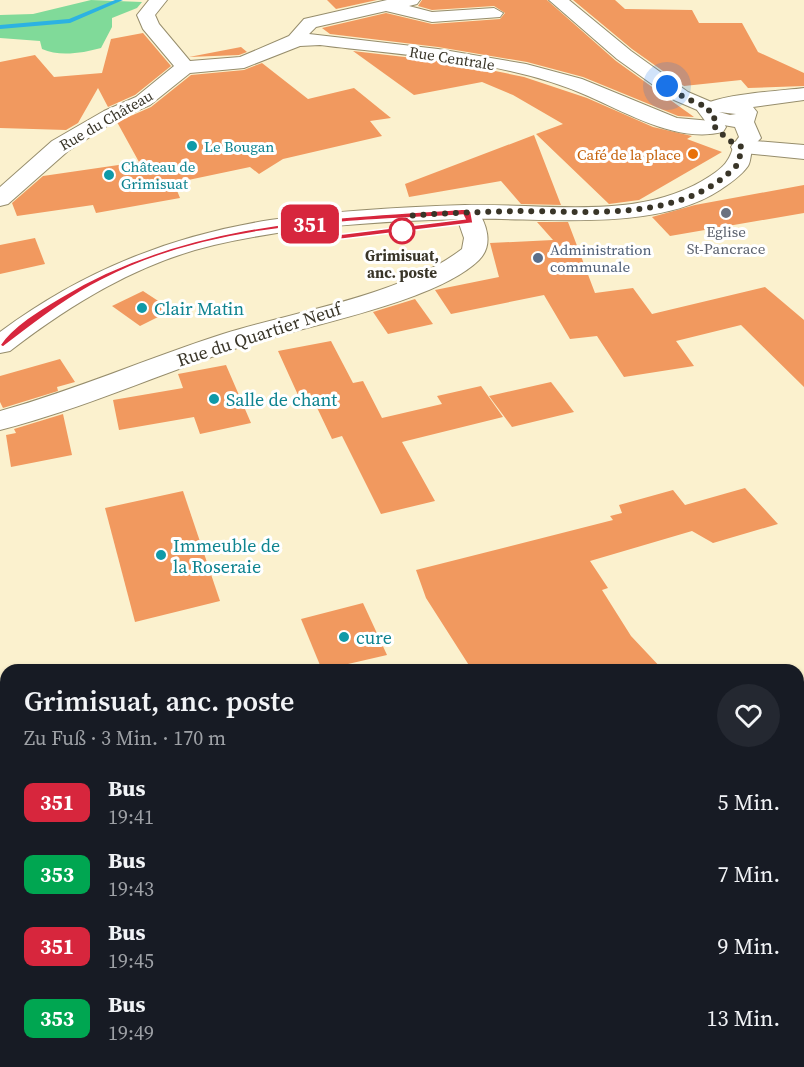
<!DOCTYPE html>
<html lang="de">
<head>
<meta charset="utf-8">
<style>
  :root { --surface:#171b24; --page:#242831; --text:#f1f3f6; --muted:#9ea1a6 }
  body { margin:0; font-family:"Source Serif 4",serif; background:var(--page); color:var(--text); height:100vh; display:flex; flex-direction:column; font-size:22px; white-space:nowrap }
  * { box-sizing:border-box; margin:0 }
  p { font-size:20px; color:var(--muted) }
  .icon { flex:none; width:33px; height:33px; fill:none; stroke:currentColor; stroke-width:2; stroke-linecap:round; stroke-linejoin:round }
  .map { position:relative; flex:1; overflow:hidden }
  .panel { position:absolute; left:0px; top:664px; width:804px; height:404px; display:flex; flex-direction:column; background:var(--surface); border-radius:18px 18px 0 0; box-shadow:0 2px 4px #0004 }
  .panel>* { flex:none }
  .badge { padding:0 12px; border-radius:9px; font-size:21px; line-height:39px }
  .you { position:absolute; width:30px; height:30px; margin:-15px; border:4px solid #fff; border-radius:50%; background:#1a73e8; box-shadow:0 0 0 9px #1a73e833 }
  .map>.badge { position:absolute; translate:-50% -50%; box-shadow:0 0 0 3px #fff }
  .round { display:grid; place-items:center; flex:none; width:63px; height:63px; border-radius:32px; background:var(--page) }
  .head { display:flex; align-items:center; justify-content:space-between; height:102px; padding:0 24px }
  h1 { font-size:28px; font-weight:600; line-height:45px }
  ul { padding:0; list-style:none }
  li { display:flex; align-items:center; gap:18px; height:72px; padding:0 24px }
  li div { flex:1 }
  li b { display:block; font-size:22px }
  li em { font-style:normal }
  li .badge { min-width:66px; font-weight:700; text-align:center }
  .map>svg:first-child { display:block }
</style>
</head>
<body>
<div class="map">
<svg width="804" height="1067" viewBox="0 0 804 1067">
  <rect width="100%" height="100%" fill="#fbf1ce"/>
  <!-- green -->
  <path fill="#80da99" d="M 91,0 L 142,2 L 137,8 L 112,18 L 112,27 L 101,48 C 83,53 59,57 42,49 L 40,41 L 0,38 L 0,15 L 33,14 Z"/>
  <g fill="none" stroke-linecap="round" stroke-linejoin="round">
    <!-- stream -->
    <path fill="#2cb2e2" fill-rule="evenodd" d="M 115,0 L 123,0 L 70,23 L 0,29 L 0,25 L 69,19 Z"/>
  </g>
  <!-- building -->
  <g fill="#f1995f">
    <path d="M 327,0 L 377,0 L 336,9 Z"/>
    <path d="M 422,0 L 547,0 L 616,61 L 694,117 L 678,116 L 583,77 L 527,62 L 438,47 L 330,34 L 322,28 L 386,13 L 432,24 L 500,19 L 505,13 L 494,6 L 432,10 L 418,6 Z"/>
    <path d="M 573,0 L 615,0 L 625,9 L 692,10 L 699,23 L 742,23 L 758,52 L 804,73 L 804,86 L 748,88 L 741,80 L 684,86 L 632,49 Z"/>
    <path d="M 143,33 L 171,66 L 135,95 L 108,107 L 98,88 L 78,123 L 66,130 L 0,128 L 0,62 L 35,55 L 54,77 L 102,73 L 111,39 Z"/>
    <path d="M 241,47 L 247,52 L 239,55 L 189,57 Z"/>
    <path d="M 353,51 L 456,63 L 524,77 L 587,98 L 653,127 L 692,136 L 687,139 L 722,152 L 639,200 L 609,204 L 536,134 L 563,124 L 513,95 L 482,82 L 414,95 Z"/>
    <path d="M 262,63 L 308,99 L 354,88 L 391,118 L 370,121 L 382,136 L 283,159 L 259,174 L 250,167 L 174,183 L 180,198 L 96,213 L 93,205 L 17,216 L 12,203 L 43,176 L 139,162 L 117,122 L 151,107 L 191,75 L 244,70 Z"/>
    <path d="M 534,135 L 561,205 L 521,204 L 501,181 L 409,197 L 405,184 Z"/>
    <path d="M 804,185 L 804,213 L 670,236 L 652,217 L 695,205 Z"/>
    <path d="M 537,222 L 568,222 L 595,293 L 633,288 L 652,314 L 765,287 L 804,320 L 804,387 L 741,325 L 676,341 L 694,366 L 624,377 L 597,336 L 570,339 L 544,295 L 451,314 L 435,290 L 499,277 L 490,243 L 553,240 Z"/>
    <path d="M 35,238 L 45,264 L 0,274 L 0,245 Z"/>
    <path d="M 143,291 L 172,310 L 140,326 L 112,306 Z"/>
    <path d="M 415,299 L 433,324 L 388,334 L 373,312 Z"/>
    <path d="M 331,341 L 353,383 L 363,381 L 382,418 L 442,404 L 437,396 L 481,386 L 503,417 L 402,442 L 435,501 L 381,514 L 342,436 L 332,439 L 310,393 L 298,395 L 278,351 Z"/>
    <path d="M 60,359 L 75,382 L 57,387 L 58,391 L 3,408 L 0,402 L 0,376 Z"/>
    <path d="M 226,365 L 251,423 L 200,434 L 194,417 L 119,430 L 113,400 L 183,388 L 178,374 Z"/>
    <path d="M 551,382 L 574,412 L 512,427 L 489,396 Z"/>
    <path d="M 63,414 L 72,455 L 11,467 L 6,435 L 16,433 L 14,429 Z"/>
    <path d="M 745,488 L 778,524 L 713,543 L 692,531 L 590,561 L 608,588 L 602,590 L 631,636 L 663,670 L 472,670 L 426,598 L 416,570 L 613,520 L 610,516 L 622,513 L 619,505 L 673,490 L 685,505 Z"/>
    <path d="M 183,491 L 220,601 L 135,622 L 105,508 Z"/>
    <path d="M 363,603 L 387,655 L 322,670 L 301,619 Z"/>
  </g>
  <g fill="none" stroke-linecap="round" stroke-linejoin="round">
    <!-- street casing -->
    <g stroke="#968d6c" stroke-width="2">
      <g id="street">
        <path d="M 149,0 L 167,0 L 155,15 L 159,24 L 190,61 L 240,57 L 289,36 L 304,19 L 387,0 L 420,0 L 417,4 L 409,6 L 432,12 L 494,8 L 503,13 L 500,17 L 432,22 L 386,11 L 316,27 L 309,34 L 438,49 L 526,64 L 582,79 L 677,118 L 723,122 L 726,127 L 723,132 C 677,143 629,114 588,96 C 508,60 407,56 320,45 L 300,46 L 244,68 L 190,73 L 150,105 L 118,119 L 68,151 L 8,204 L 0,206 L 0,187 L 52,141 L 104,111 L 136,97 L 174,66 L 143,29 L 137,15 Z"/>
        <path d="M 549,0 L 569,0 L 631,51 L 688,92 L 716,104 L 719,108 L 716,112 L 702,112 L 674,100 L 617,59 Z"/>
        <path d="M 742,140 L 804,145 L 804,159 L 734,152 L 731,147 L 734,142 Z"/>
        <path d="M 467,205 L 475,207 C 487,223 494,245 479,260 C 435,303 302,326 240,347 C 160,374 82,409 0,430 L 0,411 C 76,390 148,358 223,334 C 296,311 401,296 462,249 L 464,238 L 455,212 L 459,207 Z"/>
        <path d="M 804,751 L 804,786 L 798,788 L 798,753 Z"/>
        <path d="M 6,917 L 6,960 L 0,962 L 0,919 Z"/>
        <path d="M 798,1045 L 804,1057 L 804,1067 L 759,1067 L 757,1062 L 798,1062 Z"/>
      </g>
    </g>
    <!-- secondary casing -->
    <g stroke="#968d6c" stroke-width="2">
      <path id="secondary" d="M 804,88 L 804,100 L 753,107 L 757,112 L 754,122 L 761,138 C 758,141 754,145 753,149 C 750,154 751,161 748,166 C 742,175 729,184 720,190 C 655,233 542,217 466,219 C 382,221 296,226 214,245 C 138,263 71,304 10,351 L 0,353 L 0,332 C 82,271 170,236 270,220 C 334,211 400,207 465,205 C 542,203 633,221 702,181 C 709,177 723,168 727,161 C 733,153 732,145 739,137 L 735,127 L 706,122 L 697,110 C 708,94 782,91 804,88 ZM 719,112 L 736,114 L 730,115 Z"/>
    </g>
    <!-- street -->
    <use href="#street" fill="#fff" fill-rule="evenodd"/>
    <!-- secondary -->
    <use href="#secondary" fill="#fff" fill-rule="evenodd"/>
  </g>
  <!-- line -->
  <path fill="#d7263d" stroke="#fff" stroke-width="1.5" d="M 467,209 L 471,212 L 473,223 L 343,239 L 299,239 L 295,237 L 299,234 L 343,234 L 465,219 L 463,215 C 343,222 210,223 102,280 C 66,298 35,323 3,347 L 0,345 C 13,326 39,310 61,297 C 185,222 326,218 467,209 Z"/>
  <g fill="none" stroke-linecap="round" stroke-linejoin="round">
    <!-- walk -->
    <path stroke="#393528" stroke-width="6" stroke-dasharray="0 10.8" d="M 402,231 L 407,216 C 443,213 480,212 517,211 C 589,211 684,223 738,164 L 742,147 L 728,140 L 715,127 L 717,120 L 709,115 L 709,108 L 685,98 L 667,86"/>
  </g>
  <!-- markers -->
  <g fill="#0f9aa8" stroke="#fff" stroke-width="2">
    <circle cx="192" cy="146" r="6"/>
    <circle cx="109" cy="175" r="6"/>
    <circle cx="142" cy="308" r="6"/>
    <circle cx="214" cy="399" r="6"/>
    <circle cx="161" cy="555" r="6"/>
    <circle cx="344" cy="637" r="6"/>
  </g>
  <circle fill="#e8710a" stroke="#fff" stroke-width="2" cx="693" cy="154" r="6"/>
  <circle fill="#6b7280" stroke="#fff" stroke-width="2" cx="726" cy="213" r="6"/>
  <circle fill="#fff" stroke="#d7263d" stroke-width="3" cx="402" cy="231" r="12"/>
  <circle fill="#5c6f8a" stroke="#fff" stroke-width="2" cx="538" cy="258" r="6"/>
  <g text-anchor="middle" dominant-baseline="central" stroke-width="6" stroke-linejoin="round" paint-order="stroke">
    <!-- far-street labels -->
    <g font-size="15" fill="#393528" stroke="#fff">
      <text transform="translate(452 58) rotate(9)">Rue Centrale</text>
      <text transform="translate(106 120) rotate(-30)">Rue du Château</text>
    </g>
    <!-- far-culture labels -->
    <g font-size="15" fill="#0d838f" stroke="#fff" text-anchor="start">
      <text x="204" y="146">Le Bougan</text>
      <text x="121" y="166">Château de<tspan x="121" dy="17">Grimisuat</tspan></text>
    </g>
    <!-- far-food labels -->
    <g font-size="15" fill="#c56008" stroke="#fff" text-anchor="end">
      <text x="681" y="154">Café de la place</text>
    </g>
    <!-- far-worship labels -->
    <g font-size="15" fill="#5b616d" stroke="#fff">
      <text x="726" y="231">Eglise<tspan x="726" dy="17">St-Pancrace</tspan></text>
    </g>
    <!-- far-service labels -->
    <g font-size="15" fill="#4e5e75" stroke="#fff" text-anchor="start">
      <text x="550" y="249">Administration<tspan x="550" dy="17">communale</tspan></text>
    </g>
    <!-- far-stop labels -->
    <g font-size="15" font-weight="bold" fill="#393528" stroke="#fff">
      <text x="402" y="255">Grimisuat,<tspan x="402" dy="17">anc. poste</tspan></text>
    </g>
    <!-- culture labels -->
    <g font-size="18" fill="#0d838f" stroke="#fff" text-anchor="start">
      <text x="154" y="308">Clair Matin</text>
      <text x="226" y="399">Salle de chant</text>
      <text x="173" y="545">Immeuble de<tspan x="173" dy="21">la Roseraie</tspan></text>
      <text x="356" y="637">cure</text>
    </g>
    <!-- street labels -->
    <g font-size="18" fill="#393528" stroke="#fff">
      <text transform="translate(259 334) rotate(-18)">Rue du Quartier Neuf</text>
    </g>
  </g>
</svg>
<div class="you" style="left:667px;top:86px"></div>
<b class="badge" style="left:310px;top:224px;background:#d7263d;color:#fff">351</b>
<section class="panel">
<div class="head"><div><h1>Grimisuat, anc. poste</h1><p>Zu Fuß · 3 Min. · 170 m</p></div><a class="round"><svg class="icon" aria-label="heart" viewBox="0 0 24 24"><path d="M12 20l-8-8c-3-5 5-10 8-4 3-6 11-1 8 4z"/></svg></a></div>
<ul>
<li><span class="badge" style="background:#d7263d;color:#fff">351</span><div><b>Bus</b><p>19:41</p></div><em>5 Min.</em></li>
<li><span class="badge" style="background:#00a651;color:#fff">353</span><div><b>Bus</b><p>19:43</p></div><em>7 Min.</em></li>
<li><span class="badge" style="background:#d7263d;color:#fff">351</span><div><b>Bus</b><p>19:45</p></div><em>9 Min.</em></li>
<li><span class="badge" style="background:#00a651;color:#fff">353</span><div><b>Bus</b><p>19:49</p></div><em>13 Min.</em></li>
</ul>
</section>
</div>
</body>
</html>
